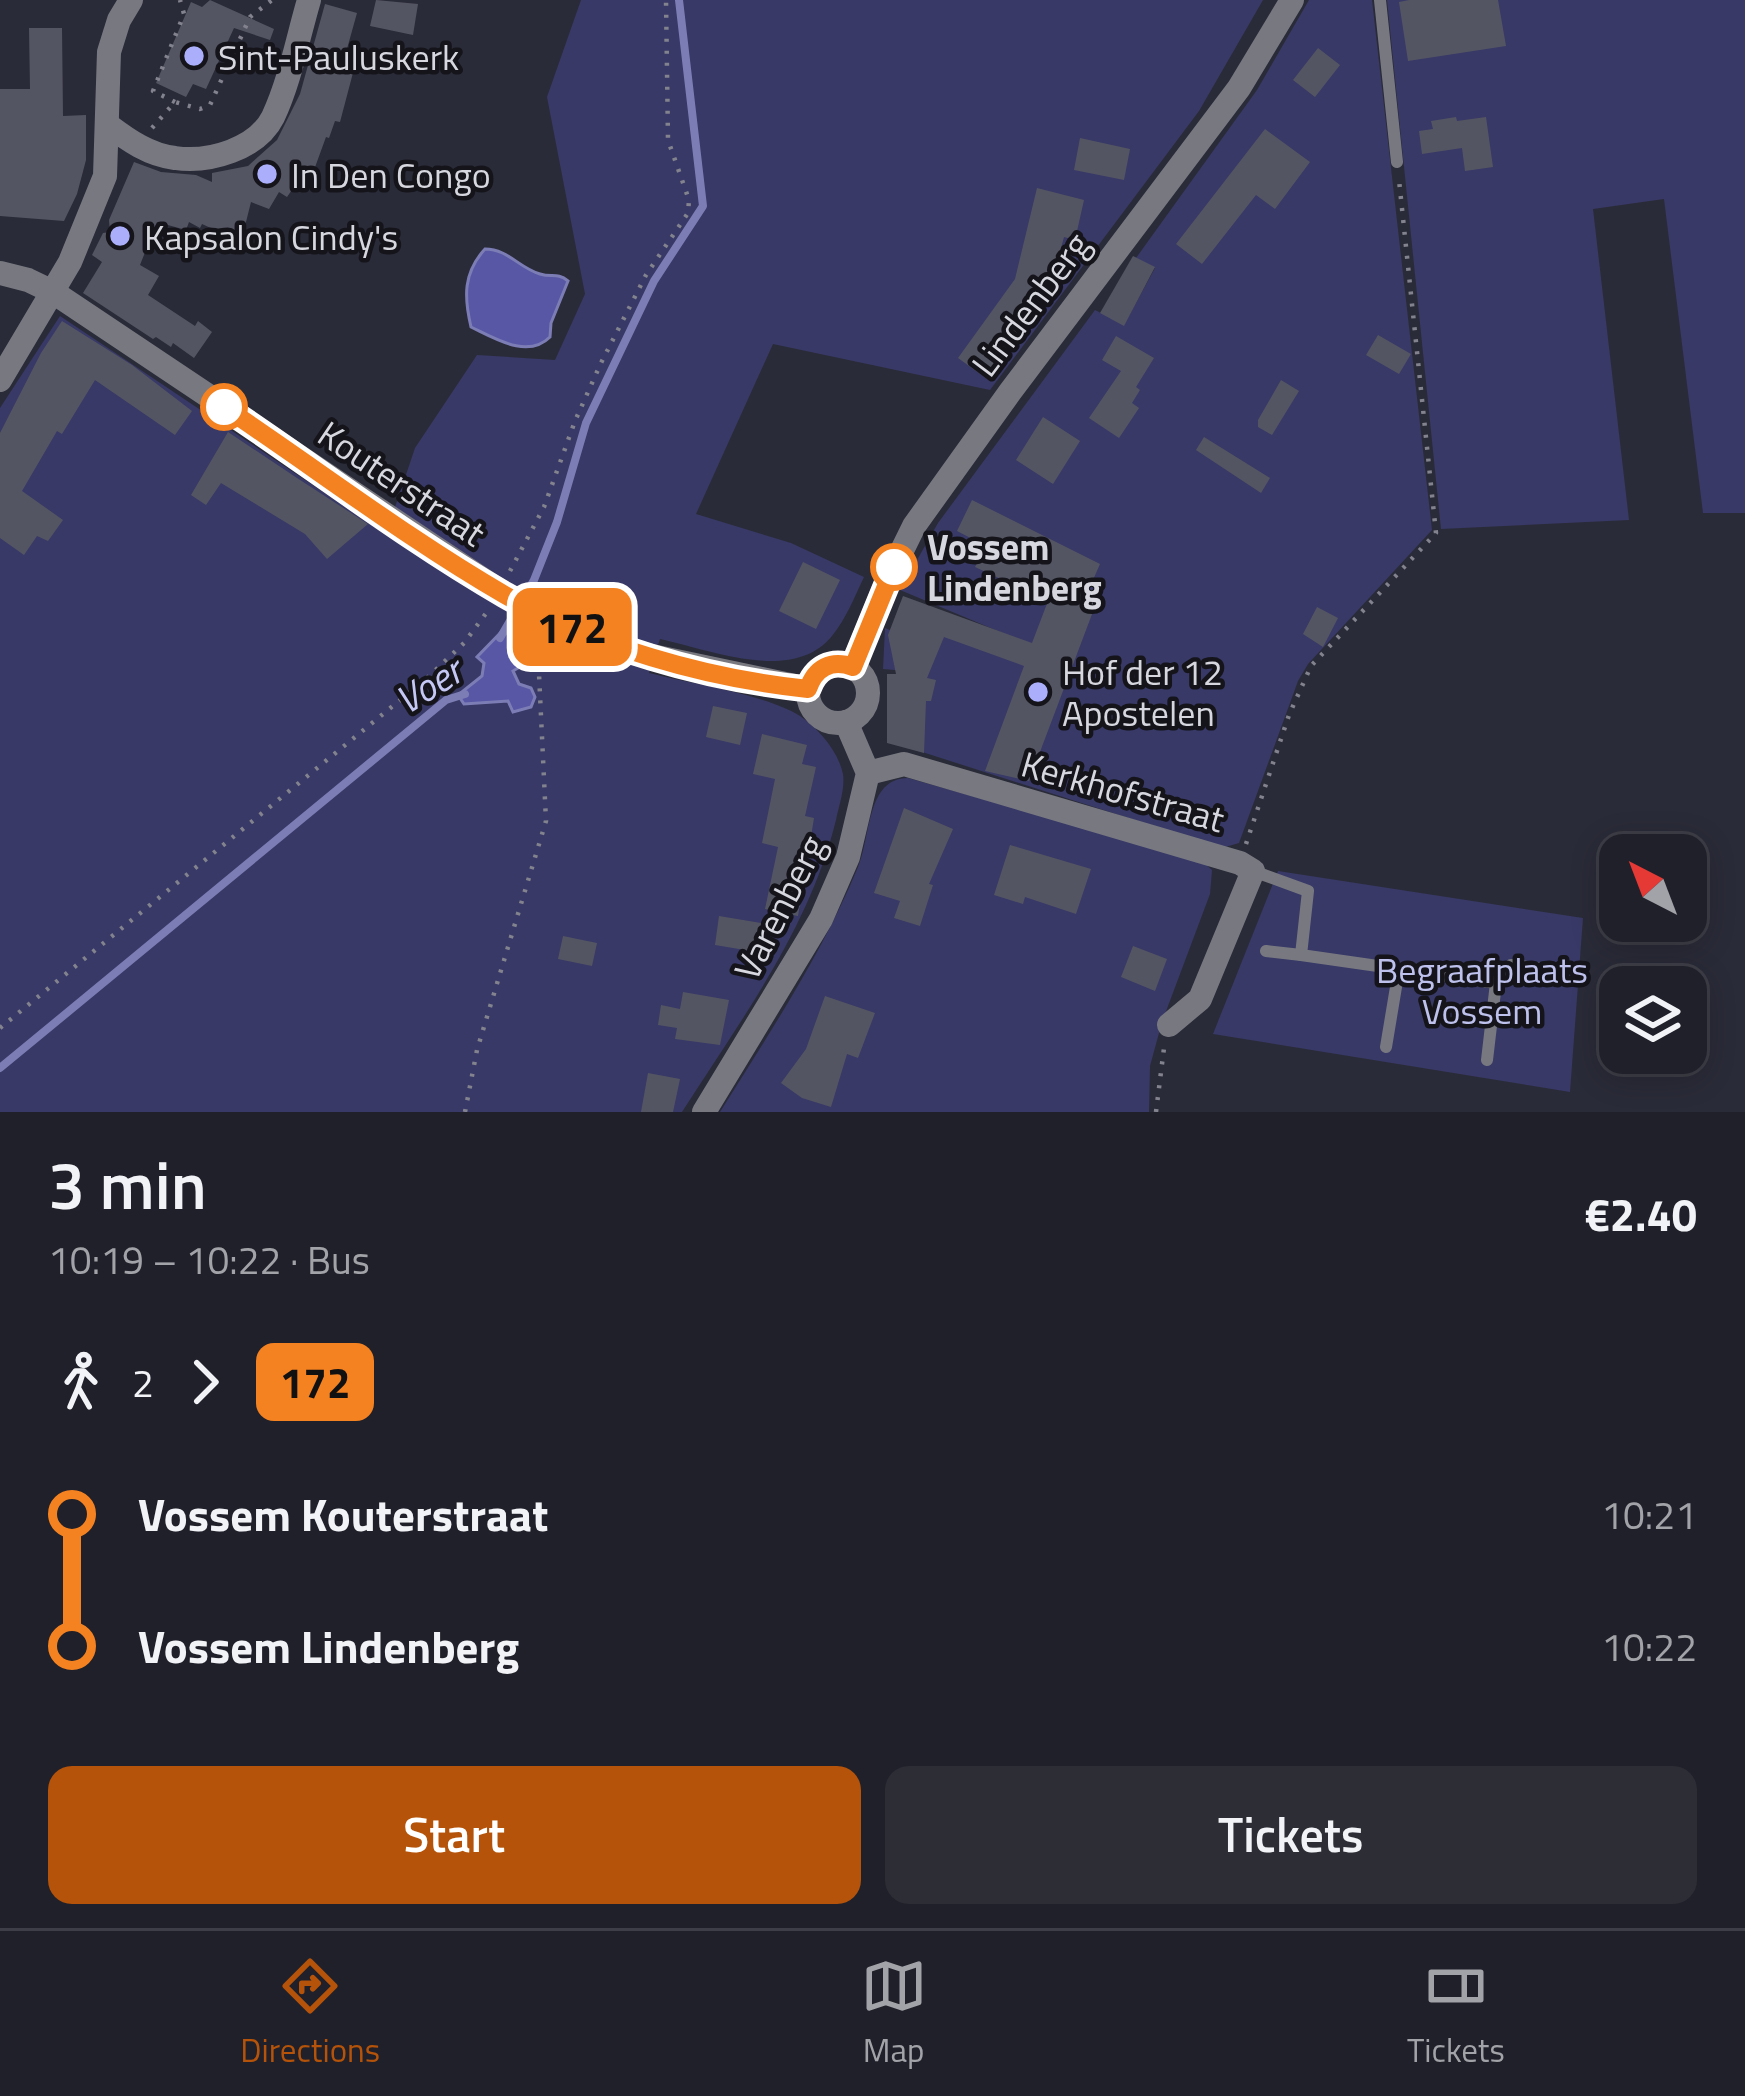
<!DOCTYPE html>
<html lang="en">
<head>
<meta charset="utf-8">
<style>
  :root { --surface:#20202a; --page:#2d2d36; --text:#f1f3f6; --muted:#a2a3a8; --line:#3d3e47; --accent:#b45309 }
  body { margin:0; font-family:"Titillium Web",sans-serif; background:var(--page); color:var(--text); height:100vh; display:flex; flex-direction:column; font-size:45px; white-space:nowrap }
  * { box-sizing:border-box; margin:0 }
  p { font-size:39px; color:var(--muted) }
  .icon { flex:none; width:66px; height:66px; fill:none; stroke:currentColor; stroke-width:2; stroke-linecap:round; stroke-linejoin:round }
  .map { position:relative; height:1112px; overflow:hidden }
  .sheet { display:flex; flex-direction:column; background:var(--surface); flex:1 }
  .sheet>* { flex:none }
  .badge { padding:0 24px; border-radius:18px; font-size:42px; line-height:78px }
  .needle { width:78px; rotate:318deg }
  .tools { position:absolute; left:1599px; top:834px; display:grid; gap:24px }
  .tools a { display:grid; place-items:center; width:108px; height:108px; border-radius:24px; background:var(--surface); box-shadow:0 6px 30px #0003,0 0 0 3px var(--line); font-size:60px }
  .map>.badge { position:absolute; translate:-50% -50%; box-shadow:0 0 0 6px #fff }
  .legs { display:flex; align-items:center; gap:18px; height:132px; padding:0 48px; font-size:39px }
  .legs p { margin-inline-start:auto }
  .head { display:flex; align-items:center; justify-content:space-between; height:204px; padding:0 48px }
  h1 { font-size:66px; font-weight:600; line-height:90px }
  .button { display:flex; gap:24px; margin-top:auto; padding:24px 48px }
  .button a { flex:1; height:138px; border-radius:24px; background:var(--accent); color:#fff; font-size:48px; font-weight:600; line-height:138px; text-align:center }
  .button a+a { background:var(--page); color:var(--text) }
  ul { padding:0 48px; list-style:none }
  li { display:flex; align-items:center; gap:42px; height:132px; font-size:45px }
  li i { display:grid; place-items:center; width:18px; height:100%; margin:0 15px; background:currentColor }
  li i::after { content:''; width:30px; height:30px; margin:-15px; border:9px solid; border-radius:50%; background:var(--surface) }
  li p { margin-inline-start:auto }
  li:first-child i { background:linear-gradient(#0000 50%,currentColor 0) }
  li:last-child i { background:linear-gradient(currentColor 50%,#0000 0) }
  .dock { display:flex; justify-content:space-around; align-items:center; height:168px; border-top:3px solid var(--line); background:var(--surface); font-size:33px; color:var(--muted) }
  .dock a { display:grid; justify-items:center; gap:6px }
  .dock .active { color:var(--accent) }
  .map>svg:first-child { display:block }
</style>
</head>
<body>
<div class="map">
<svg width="1745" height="1112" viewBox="0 0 1745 1112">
  <rect width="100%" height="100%" fill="#2a2b38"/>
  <!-- green -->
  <g fill="#383966">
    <path d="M 581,0 L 1263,0 L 1199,111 L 990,390 L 773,344 L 696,514 L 791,543 L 864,577 C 855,596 846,619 832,636 C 793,684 711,650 660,639 L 649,673 C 689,683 768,695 800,716 C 819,729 838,751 843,774 C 845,790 839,805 836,820 C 809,929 742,1018 682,1112 L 0,1112 L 0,408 L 60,316 L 386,534 L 415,448 L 477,355 L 555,360 L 585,294 L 547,97 Z"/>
    <path d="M 1309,0 L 1372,0 L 1432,530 L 1308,664 L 1298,681 L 1239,843 L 1222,848 L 919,751 L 918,672 L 883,669 L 885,628 L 936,649 L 943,632 L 1005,634 L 900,590 L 938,523 L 1095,310 L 1124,325 L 1155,268 L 1136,258 L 1257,90 Z"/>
    <path d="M 1387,0 L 1745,0 L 1745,513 L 1703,513 L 1664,199 L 1593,209 L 1629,520 L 1441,529 Z"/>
    <path d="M 908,778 L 1202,861 L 1212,870 L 1210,894 L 1162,1022 L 1150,1066 L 1149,1112 L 720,1112 C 770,1032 822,954 858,867 C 871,838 866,778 908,778 Z"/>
    <path d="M 1278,871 L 1583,918 L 1570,1092 L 1213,1034 Z"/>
  </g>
  <!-- water -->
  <g fill="#5757a5" stroke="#7d7db6" stroke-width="3">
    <path d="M 485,249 C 508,249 519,268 540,274 C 552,278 557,272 568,281 L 551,323 L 550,337 C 528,359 496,339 471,327 C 464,297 463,273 485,249 Z"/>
    <path d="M 505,628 L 523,665 L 513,671 L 519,684 L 531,688 L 535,697 L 531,707 L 513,712 L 508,701 L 464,704 L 458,695 L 482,676 L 484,663 L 477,657 Z"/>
  </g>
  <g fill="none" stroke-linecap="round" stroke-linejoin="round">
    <!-- stream -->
    <g stroke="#7d7db6" stroke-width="8">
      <path d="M 500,638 L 534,580 L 557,522 L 586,423 L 654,281 L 703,206 L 679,0"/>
      <path d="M 0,1068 L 446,700 L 465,694"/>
    </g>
  </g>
  <!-- building -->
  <g fill="#545563">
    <path d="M 210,0 L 274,29 L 270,40 L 234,28 L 206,89 L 193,84 L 186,97 L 156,83 L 191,2 L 202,7 Z"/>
    <path d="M 376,0 L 418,4 L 413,35 L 370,26 Z"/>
    <path d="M 1409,0 L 1498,0 L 1506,46 L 1408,61 L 1399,2 Z"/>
    <path d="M 325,4 L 357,13 L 345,56 L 353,58 L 350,67 L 354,69 L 340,122 L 335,121 L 329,138 L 326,137 L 314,170 L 307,168 L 287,197 L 279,192 L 269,209 L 251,202 L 241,242 L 202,224 L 200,228 L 189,222 L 186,230 L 157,222 L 140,265 L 159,276 L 148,295 L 195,326 L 198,321 L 212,332 L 194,358 L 173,343 L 171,347 L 156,337 L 153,339 L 83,293 L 102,262 L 92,255 L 103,233 L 110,232 L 109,220 L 134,162 L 161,172 L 196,175 L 212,182 L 212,173 L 248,166 L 277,140 L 300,94 Z"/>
    <path d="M 29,28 L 62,28 L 63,116 L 86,115 L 86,160 L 77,194 L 64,221 L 0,216 L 0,89 L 30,89 Z"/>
    <path d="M 1318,48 L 1340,65 L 1315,97 L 1293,80 Z"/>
    <path d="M 1456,117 L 1457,121 L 1486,117 L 1493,167 L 1465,171 L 1462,148 L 1422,154 L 1419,131 L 1433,129 L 1431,121 Z"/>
    <path d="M 1265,129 L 1310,162 L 1275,209 L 1256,195 L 1202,264 L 1176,244 Z"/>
    <path d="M 1080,138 L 1130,149 L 1124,180 L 1074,170 Z"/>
    <path d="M 1037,188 L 1084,200 L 1075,240 L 1064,237 L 1048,296 L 987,379 L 958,358 L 1015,279 Z"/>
    <path d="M 1133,256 L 1155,267 L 1124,326 L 1100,313 Z"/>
    <path d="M 62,321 L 132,365 L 192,411 L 175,435 L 95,380 L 62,434 L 57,431 L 22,491 L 63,520 L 48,541 L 37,536 L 24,555 L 0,538 L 0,433 L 41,353 Z"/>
    <path d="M 1378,335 L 1411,354 L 1399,374 L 1366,355 Z"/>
    <path d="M 1116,336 L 1154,358 L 1136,387 L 1140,390 L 1132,403 L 1139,408 L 1119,438 L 1089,418 L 1121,371 L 1102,360 Z"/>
    <path d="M 1281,380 L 1299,391 L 1272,435 L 1258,427 L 1258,420 Z"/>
    <path d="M 1043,417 L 1080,441 L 1053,484 L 1016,460 Z"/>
    <path d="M 228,432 L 297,478 L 368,524 L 327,559 L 305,534 L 221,483 L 206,505 L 191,495 Z"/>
    <path d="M 1204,437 L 1270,478 L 1261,493 L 1196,450 Z"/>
    <path d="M 972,500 L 1100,564 L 1089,589 L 1100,593 L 1029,781 L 985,771 L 1024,666 L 944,637 L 927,678 L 936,680 L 931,701 L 926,701 L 924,753 L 887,743 L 887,674 L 896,674 L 888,635 L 903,596 L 1032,643 L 1048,601 L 975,567 L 986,546 L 957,531 Z"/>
    <path d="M 803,562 L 840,580 L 816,629 L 779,611 Z"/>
    <path d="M 1317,607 L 1338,618 L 1323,647 L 1303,634 Z"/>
    <path d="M 713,706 L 747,713 L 740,745 L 706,737 Z"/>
    <path d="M 762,734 L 807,745 L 802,764 L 816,767 L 805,816 L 814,818 L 798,916 L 765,909 L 778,847 L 762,843 L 775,779 L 753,774 Z"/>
    <path d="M 904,808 L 953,829 L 929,884 L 933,885 L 920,926 L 894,918 L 900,901 L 874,893 Z"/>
    <path d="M 1010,845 L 1091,869 L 1076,914 L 1025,897 L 1023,904 L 994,895 Z"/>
    <path d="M 719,916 L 761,923 L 757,952 L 715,945 Z"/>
    <path d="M 563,936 L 597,943 L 592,966 L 558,959 Z"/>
    <path d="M 1133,946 L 1167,959 L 1155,991 L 1121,977 Z"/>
    <path d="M 683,992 L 729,1000 L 720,1045 L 675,1039 L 677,1028 L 658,1025 L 661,1005 L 680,1009 Z"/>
    <path d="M 825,996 L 875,1013 L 858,1058 L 847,1054 L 831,1107 L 802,1098 L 781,1083 L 806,1049 Z"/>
    <path d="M 648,1073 L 680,1079 L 673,1112 L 641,1112 Z"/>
  </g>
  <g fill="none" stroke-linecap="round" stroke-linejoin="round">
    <!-- path -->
    <g stroke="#82838e" stroke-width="4.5" stroke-dasharray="3 9" stroke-linecap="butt">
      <path d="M 175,102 L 153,91 L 184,14 L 180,0"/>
      <path d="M 152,128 L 175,102 L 200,109 L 210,105 L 250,17 L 272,0"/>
      <path d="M 510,571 L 544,507 L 575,421 L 601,363 L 646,275 L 688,213 L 689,200 L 668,140 L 666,0"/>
      <path d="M 1246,844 L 1289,715 L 1311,666 L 1436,533 L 1399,180"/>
      <path d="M 0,1028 L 427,678 L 464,643 L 487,612"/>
      <path d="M 465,1112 L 477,1050 L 546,821 L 537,632"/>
      <path d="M 1156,1112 L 1164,1048"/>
    </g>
    <!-- service -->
    <g stroke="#787980" stroke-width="12">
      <path d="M 1380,0 L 1397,162"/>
      <path d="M 1253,871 L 1308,891 L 1301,955 L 1496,983 L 1487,1060"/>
      <path d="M 1266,951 L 1301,955"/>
      <path d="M 1496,983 L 1511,965 L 1558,971"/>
      <path d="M 1386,1047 L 1399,969"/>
    </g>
    <!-- minor -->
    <g stroke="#787980" stroke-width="24">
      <path d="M 108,125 C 128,140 149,155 175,158 C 209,163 257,149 273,117 C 290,81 298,37 309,0"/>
      <path d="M 0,380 L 70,262 L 105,176 L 109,52 L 119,20 L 131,0"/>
      <path d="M 868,773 L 904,764 L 1240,863 L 1253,871 L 1200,999 L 1169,1025"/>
      <path d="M 704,1112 L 821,919 L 848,857 L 868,773 L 846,722"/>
    </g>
    <!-- tertiary -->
    <g stroke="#787980" stroke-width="24">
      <path d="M 0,273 L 28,280 L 53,292 L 506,595 L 633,652 L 809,689"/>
      <circle cx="838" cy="693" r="30"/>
      <path d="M 852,667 L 887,581 L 914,526 L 1010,392 L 1239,88 L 1292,0"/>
    </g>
  </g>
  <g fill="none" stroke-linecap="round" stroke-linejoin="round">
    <!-- line-1 casing -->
    <g stroke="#fff" stroke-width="27">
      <path id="line-1" d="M 224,407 C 317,469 408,539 505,595 C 596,647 704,678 808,689 C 815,668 831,659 853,667 L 894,567"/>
    </g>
    <!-- line-1 -->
    <use href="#line-1" stroke="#f58220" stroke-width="18"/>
  </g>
  <!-- markers -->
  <g fill="#abaffb" stroke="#14141a" stroke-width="4.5">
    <circle cx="194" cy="56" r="12"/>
    <circle cx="267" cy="174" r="12"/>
    <circle cx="120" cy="236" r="12"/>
    <circle cx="1038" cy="692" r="12"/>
  </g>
  <g fill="#fff" stroke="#f58220" stroke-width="6">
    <circle cx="224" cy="407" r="21"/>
    <circle cx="894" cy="567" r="21"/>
  </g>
  <g text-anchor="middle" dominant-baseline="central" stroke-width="9" stroke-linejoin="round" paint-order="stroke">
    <!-- poi labels -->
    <g font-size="36" fill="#d6d7df" stroke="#14141a" text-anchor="start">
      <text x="218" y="56">Sint-Pauluskerk</text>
      <text x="291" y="174">In Den Congo</text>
      <text x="144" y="236">Kapsalon Cindy's</text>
      <text x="1062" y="671">Hof der 12<tspan x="1062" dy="41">Apostelen</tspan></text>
    </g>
    <!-- street labels -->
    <g font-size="36" fill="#d6d7df" stroke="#14141a">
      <text transform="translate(1030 304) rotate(-53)">Lindenberg</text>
      <text transform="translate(402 483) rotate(34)">Kouterstraat</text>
      <text transform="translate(1123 791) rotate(16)">Kerkhofstraat</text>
      <text transform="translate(779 907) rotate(-63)">Varenberg</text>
    </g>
    <!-- stop labels -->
    <g font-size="36" font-weight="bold" fill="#d6d7df" stroke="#14141a" text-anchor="start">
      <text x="927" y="546">Vossem<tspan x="927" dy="41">Lindenberg</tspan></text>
    </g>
    <!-- park labels -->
    <g font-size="36" fill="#bdc1ec" stroke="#14141a">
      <text x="1482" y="969">Begraafplaats<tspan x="1482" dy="41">Vossem</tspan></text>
    </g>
    <!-- water labels -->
    <g font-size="39" font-style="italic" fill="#c5c8f4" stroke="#14141a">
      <text transform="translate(428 685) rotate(-32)">Voer</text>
    </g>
  </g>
</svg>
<div class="tools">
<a><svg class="needle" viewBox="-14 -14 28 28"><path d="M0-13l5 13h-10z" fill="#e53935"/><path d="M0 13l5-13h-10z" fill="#a2a3a8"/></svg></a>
<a><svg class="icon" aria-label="layers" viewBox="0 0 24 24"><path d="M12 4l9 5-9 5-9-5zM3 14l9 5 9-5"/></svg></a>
</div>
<b class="badge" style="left:572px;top:627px;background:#f58220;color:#111">172</b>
</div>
<section class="sheet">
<div class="head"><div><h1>3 min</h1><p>10:19 – 10:22 · Bus</p></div><b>€2.40</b></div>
<div class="legs"><svg class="icon" aria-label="walk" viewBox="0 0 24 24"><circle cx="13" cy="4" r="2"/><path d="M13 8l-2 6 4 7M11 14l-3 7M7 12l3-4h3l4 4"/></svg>2<svg class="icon" aria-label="forward" viewBox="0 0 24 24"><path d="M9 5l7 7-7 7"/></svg><b class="badge" style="background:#f58220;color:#111">172</b></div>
<ul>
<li><i style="color:#f58220"></i><b>Vossem Kouterstraat</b><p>10:21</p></li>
<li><i style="color:#f58220"></i><b>Vossem Lindenberg</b><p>10:22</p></li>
</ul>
<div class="button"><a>Start</a><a>Tickets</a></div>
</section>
<nav class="dock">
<a class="active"><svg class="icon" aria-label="directions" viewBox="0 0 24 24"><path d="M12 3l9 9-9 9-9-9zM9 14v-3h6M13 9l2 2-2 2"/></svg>Directions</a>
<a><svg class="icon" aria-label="map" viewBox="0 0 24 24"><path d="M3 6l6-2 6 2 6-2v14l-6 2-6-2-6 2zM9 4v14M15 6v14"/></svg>Map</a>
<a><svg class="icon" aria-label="tickets" viewBox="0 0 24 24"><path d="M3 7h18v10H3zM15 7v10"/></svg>Tickets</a>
</nav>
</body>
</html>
